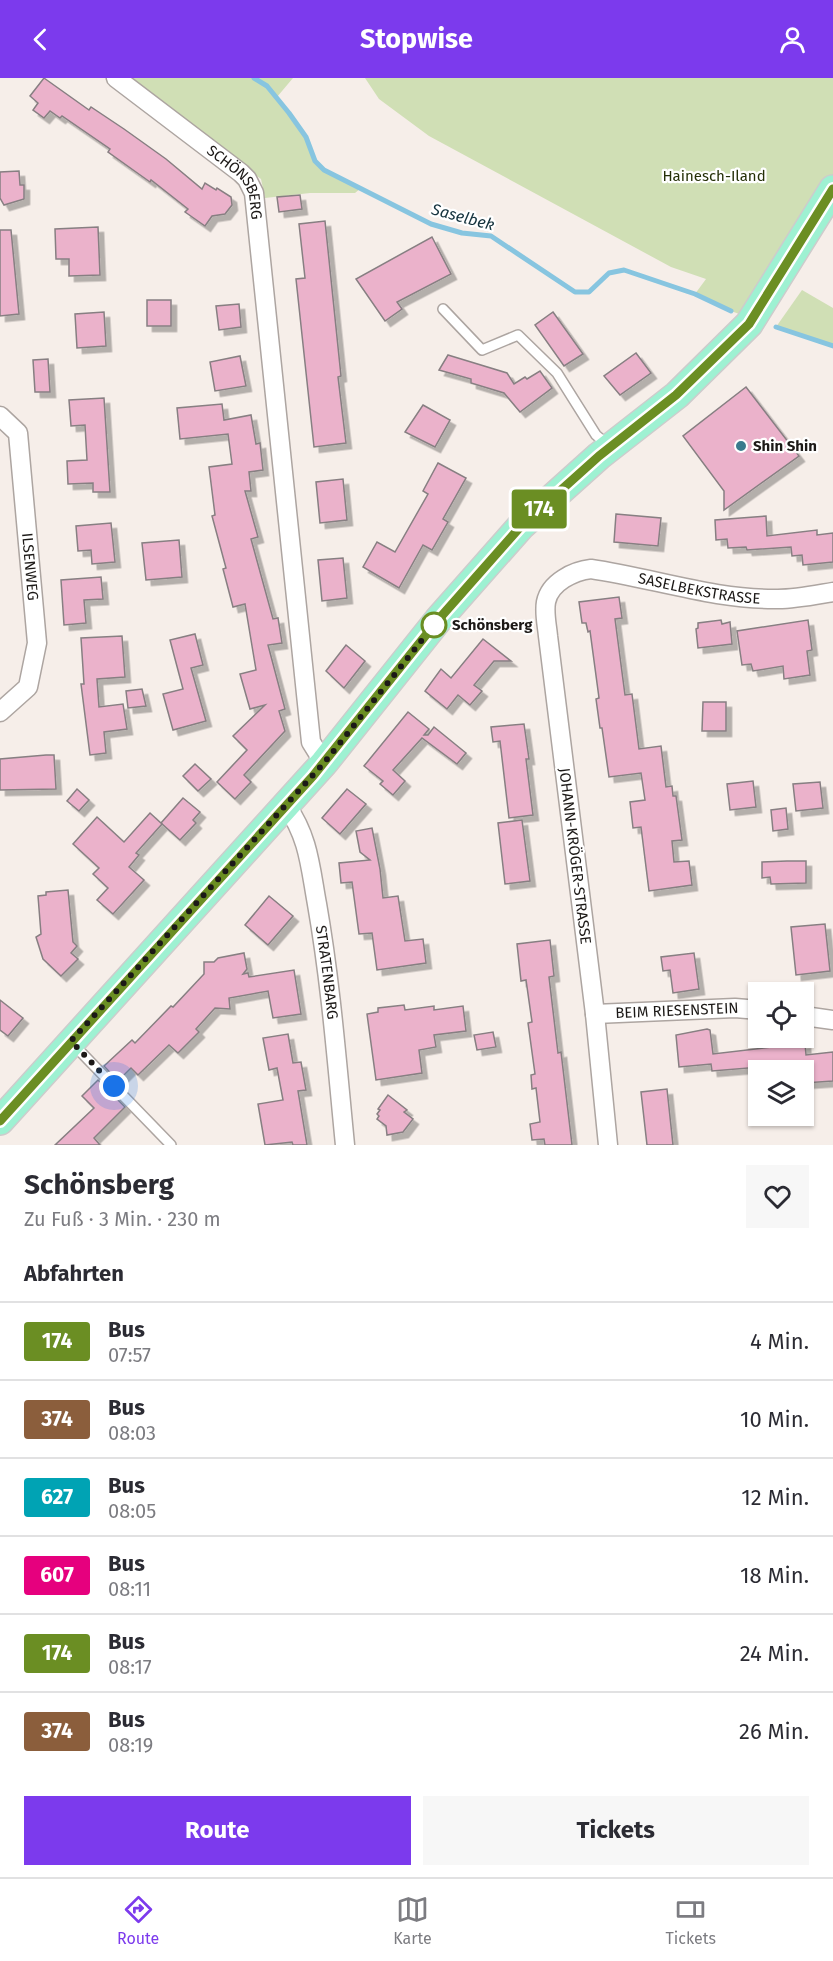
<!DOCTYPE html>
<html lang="de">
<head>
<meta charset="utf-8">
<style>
  :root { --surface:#fff; --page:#f7f7f7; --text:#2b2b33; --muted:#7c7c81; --line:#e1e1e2; --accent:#7c3aed }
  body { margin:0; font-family:"Fira Sans",sans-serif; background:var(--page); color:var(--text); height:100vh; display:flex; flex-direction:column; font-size:22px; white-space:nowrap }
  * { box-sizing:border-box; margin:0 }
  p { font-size:20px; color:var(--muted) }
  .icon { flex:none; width:33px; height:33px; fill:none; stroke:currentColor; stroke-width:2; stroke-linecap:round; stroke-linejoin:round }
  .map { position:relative; height:1067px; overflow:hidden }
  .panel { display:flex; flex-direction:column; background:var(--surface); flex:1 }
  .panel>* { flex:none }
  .badge { padding:0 12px; border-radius:4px; font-size:21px; line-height:39px }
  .fabs { position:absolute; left:748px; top:904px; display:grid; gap:12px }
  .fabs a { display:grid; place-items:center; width:66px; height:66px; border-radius:0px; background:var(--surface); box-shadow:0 2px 4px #0004; font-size:30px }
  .you { position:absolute; width:30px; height:30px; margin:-15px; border:4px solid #fff; border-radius:50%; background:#1a73e8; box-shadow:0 0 0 9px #1a73e833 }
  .map>.badge { position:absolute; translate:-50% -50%; box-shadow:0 0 0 3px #fff }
  h2 { padding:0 24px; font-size:22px; line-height:54px }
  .round { display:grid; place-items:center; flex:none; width:63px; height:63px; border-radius:0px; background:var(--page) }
  .headline { display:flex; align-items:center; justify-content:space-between; height:102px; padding:0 24px }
  h1 { font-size:28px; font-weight:700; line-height:45px }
  .action { display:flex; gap:12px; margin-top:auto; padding:12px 24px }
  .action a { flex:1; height:69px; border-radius:0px; background:var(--accent); color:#fff; font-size:24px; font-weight:700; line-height:69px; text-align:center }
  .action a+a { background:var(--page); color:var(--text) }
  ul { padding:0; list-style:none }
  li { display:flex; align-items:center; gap:18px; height:78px; padding:0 24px; border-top:2px solid var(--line) }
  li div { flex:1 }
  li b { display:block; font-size:22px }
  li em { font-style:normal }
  li .badge { min-width:66px; font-weight:700; text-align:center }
  header { display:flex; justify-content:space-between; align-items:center; height:78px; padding:0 24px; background:var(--accent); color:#fff; font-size:27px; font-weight:700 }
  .menu { display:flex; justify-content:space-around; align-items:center; height:84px; border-top:2px solid var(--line); background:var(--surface); font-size:16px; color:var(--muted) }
  .menu a { display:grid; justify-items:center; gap:3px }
  .menu .on { color:var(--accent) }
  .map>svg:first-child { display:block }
</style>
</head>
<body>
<header><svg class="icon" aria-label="back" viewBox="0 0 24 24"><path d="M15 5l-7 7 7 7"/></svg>Stopwise<svg class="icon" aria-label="person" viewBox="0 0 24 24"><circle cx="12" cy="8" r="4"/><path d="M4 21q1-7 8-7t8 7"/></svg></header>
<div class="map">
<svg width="833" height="1067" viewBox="0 0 833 1067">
  <defs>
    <filter id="shadow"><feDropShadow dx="5.5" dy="5.5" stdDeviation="0" flood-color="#0004"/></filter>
  </defs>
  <rect width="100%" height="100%" fill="#f6eee9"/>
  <!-- green -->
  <g fill="#d0dfb5">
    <path d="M 122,0 L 293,0 L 277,19 L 299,48 L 318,88 L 361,110 L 355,115 L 310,115 L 265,120 L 261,101 Z"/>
    <path d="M 365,0 L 833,0 L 833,98 L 742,237 L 720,229 L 695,216 L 706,201 L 671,189 L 429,58 L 379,21 Z"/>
    <path d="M 802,212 L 833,230 L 833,268 L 776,249 Z"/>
  </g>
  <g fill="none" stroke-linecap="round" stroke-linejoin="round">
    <!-- stream -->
    <g stroke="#87c5e0" stroke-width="5">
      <path d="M 254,0 L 267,8 L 289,35 L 306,59 L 315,83 L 324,92 L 431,146 L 462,155 L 491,158 L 575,214 L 589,214 L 609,195 L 624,192 L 695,216 L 731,233"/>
      <path d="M 776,249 L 833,268"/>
    </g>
  </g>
  <!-- building -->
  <g fill="#ebb2cb" stroke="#877f82" stroke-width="1.5" filter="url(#shadow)">
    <path d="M 44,0 L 89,32 L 91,29 L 124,51 L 166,81 L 202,111 L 205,105 L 216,112 L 217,110 L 231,119 L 232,127 L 225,136 L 212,138 L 205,148 L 185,134 L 188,131 L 151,102 L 150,104 L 108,74 L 110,71 L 62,38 L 60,40 L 50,33 L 44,40 L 33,32 L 38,25 L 30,18 Z"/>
    <path d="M 19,93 L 20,107 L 24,107 L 24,121 L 4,127 L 0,120 L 0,94 Z"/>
    <path d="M 300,117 L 302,131 L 279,134 L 277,119 Z"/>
    <path d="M 325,143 L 341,298 L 338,299 L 346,365 L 314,369 L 296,201 L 305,200 L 299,146 Z"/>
    <path d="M 98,149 L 100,197 L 69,198 L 69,181 L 56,181 L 55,151 Z"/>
    <path d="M 0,152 L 11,152 L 19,236 L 0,238 Z"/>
    <path d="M 432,159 L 451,196 L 397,224 L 402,231 L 385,243 L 356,201 Z"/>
    <rect x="147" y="222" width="24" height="26"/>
    <path d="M 239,226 L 241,249 L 219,252 L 216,228 Z"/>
    <path d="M 104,234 L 106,268 L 77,270 L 75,236 Z"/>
    <path d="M 553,234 L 583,276 L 564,288 L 535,247 Z"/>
    <path d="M 636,275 L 651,295 L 620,317 L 604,298 Z"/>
    <path d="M 448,277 L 507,295 L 514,306 L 525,299 L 527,301 L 540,293 L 552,310 L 520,334 L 504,315 L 471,305 L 471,301 L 439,292 Z"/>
    <path d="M 240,278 L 246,308 L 215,313 L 210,284 Z"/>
    <path d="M 48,281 L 50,314 L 35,314 L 33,282 Z"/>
    <path d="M 746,309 L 799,378 L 724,432 L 724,413 L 683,358 Z"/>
    <path d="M 104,320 L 110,414 L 93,414 L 93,405 L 68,406 L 67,383 L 87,382 L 85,347 L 71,348 L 69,322 Z"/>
    <path d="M 222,326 L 224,342 L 251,337 L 256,366 L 260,365 L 263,392 L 249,394 L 251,413 L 245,413 L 258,459 L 251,461 L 273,541 L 278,540 L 282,565 L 268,567 L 285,631 L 279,633 L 285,653 L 244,697 L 251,704 L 235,721 L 217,704 L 247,672 L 233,658 L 265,627 L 250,631 L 240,596 L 256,592 L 245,526 L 233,529 L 223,491 L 226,490 L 212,438 L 215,437 L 209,389 L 232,386 L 228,356 L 180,361 L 177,330 Z"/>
    <path d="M 423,327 L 450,342 L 435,369 L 405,354 Z"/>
    <path d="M 438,385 L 466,400 L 443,441 L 448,444 L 432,472 L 423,467 L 399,510 L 363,489 L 377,464 L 395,474 L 428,416 L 423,413 Z"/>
    <path d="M 343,401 L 347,442 L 320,445 L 316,404 Z"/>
    <path d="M 616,436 L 661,440 L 658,468 L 614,464 Z"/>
    <path d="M 766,438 L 767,458 L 817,452 L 817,457 L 833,455 L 833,484 L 803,487 L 802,477 L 792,478 L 791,469 L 747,472 L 746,469 L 728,470 L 727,461 L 716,462 L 715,442 Z"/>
    <path d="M 111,445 L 115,484 L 92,486 L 91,472 L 78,473 L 76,448 Z"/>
    <path d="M 179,462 L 182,499 L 146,502 L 142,465 Z"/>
    <path d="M 343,480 L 347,520 L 322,523 L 318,482 Z"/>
    <path d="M 101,499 L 103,521 L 84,522 L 86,545 L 64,547 L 61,502 Z"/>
    <path d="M 619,519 L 622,540 L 615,541 L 625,617 L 632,616 L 639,671 L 661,668 L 666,709 L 672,708 L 673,718 L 676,718 L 682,762 L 672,763 L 674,784 L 689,783 L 692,807 L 649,813 L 641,749 L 633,750 L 630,724 L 645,722 L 641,695 L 609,699 L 602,650 L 600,650 L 596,621 L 599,620 L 590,553 L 588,554 L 586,545 L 582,545 L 579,524 Z"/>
    <path d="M 721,542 L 722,546 L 730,544 L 732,566 L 698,570 L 696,551 L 698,550 L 698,545 Z"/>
    <path d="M 808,542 L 812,572 L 807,573 L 810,597 L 784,601 L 783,588 L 753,593 L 751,586 L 742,587 L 737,553 Z"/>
    <path d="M 195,556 L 203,587 L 191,590 L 206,643 L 173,652 L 163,616 L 183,611 L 170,562 Z"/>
    <path d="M 122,558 L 125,599 L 97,601 L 99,629 L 123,626 L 127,651 L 104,654 L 106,675 L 90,677 L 81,606 L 84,606 L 81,560 Z"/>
    <path d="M 483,561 L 511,583 L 494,583 L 474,607 L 482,613 L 470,627 L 458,617 L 447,631 L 425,613 L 441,591 L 451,600 Z"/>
    <path d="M 346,567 L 365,583 L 344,610 L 326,593 Z"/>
    <path d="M 142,611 L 146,628 L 128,630 L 126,613 Z"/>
    <path d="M 703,624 L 726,624 L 726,653 L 702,653 Z"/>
    <path d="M 408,634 L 429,651 L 424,657 L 428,657 L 434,649 L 466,675 L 457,686 L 422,660 L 393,692 L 405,703 L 393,717 L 380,706 L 383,703 L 364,688 Z"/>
    <path d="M 524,646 L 529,681 L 526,681 L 533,737 L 509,740 L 500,663 L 493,664 L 491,649 Z"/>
    <path d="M 46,677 L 54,677 L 56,711 L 0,712 L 0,681 Z"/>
    <path d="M 195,686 L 211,701 L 198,713 L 183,698 Z"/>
    <path d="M 753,703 L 756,729 L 730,732 L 727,706 Z"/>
    <path d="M 820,704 L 823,730 L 796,733 L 793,706 Z"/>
    <path d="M 77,711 L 89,722 L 79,733 L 67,723 Z"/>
    <path d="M 347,711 L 366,726 L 340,756 L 322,740 Z"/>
    <path d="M 183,720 L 200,734 L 193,742 L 196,745 L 180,762 L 161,745 Z"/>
    <path d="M 786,730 L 788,751 L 773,753 L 771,732 Z"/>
    <path d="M 150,735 L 162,746 L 136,775 L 139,777 L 129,789 L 144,802 L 113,836 L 97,822 L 108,810 L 93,796 L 99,790 L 73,766 L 97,739 L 124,764 Z"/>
    <path d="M 522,742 L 530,803 L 505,806 L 498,745 Z"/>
    <path d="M 372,750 L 380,791 L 383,820 L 398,818 L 405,863 L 423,861 L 426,885 L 377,892 L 372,855 L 359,856 L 352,804 L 341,805 L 339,785 L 370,782 L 360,774 L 356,753 Z"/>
    <path d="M 787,783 L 806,783 L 806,805 L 771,806 L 770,799 L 762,800 L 762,784 Z"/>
    <path d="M 68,812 L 73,864 L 77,868 L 71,875 L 78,881 L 61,898 L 43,881 L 36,859 L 41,856 L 38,818 L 46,817 L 46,814 Z"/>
    <path d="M 269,818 L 293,838 L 268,867 L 245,847 Z"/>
    <path d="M 825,846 L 830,893 L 796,897 L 791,849 Z"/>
    <path d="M 550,862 L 554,898 L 549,899 L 558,975 L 561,974 L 572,1067 L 545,1067 L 544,1061 L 532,1062 L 530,1046 L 540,1044 L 536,1010 L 532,1011 L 531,997 L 535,996 L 528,945 L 532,944 L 526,902 L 521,903 L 517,866 Z"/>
    <path d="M 244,875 L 247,891 L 243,896 L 248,895 L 249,899 L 294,892 L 301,936 L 273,940 L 268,913 L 229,920 L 230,931 L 215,930 L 196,951 L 199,954 L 178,975 L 169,967 L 138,997 L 131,990 L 118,1003 L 104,988 L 132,962 L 135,965 L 171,928 L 173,929 L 204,896 L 204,884 L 214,884 L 218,880 Z"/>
    <path d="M 694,875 L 699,911 L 673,915 L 670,892 L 663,893 L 661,879 Z"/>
    <path d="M 0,922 L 23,940 L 8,958 L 0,952 Z"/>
    <path d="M 404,927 L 405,932 L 434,928 L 434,932 L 463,928 L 466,953 L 434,957 L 436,969 L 419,972 L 422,995 L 376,1002 L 367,936 L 378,934 L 378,930 Z"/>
    <path d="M 707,951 L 710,952 L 713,976 L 805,965 L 806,977 L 833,974 L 833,1003 L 804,1005 L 804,993 L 760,993 L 760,989 L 712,993 L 711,986 L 679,989 L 676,957 Z"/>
    <path d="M 493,954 L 496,969 L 477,972 L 474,957 Z"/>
    <path d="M 288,956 L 293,985 L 301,984 L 306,1012 L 298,1013 L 307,1067 L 293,1067 L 292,1064 L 265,1067 L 258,1026 L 283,1022 L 277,990 L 269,992 L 263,960 Z"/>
    <path d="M 98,1002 L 125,1029 L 94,1060 L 100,1067 L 55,1067 L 94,1030 L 82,1018 Z"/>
    <path d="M 667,1011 L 673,1067 L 647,1067 L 641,1014 Z"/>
    <path d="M 388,1017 L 407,1032 L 404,1034 L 413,1041 L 403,1054 L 387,1057 L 386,1048 L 377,1041 L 379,1038 L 377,1036 L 380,1032 L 378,1031 Z"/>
  </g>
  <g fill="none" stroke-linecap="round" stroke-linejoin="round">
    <!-- lane casing -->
    <g stroke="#ada5a1" stroke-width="12">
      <g id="lane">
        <path d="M 443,231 L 482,272 L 518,257 L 557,295 L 596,357 L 609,368"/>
        <path d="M 72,965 L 171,1067"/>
      </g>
    </g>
    <!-- street casing -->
    <g stroke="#ada5a1" stroke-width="21">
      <g id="street">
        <path id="s1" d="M 116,0 L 241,95 L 247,101 L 254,115 L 311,664 L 324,685"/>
        <path id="s2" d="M 0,338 L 18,355 L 37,565 L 28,609 L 0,634"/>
        <path id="s3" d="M 286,727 C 309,760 310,788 317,826 C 331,906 337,986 345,1067"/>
        <path id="s4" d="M 595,936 L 735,930 L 759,932"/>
        <path d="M 804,938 L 833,942"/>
        <path id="s5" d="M 608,1067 L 595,936 L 548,558 C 547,547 544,535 546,524 C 550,504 574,493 591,491 C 653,500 715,522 778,521 C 796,521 815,517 833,514"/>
      </g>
    </g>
    <!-- primary casing -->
    <g stroke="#cdcccc" stroke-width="30">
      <path id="primary" d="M 0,1043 L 324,685 L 438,542 L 521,448 L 599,378 L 677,317 L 749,246 L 833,111"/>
    </g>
    <!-- lane -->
    <use href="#lane" stroke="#fff" stroke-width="9"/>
    <!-- street -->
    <use href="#street" stroke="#fff" stroke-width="18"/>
    <!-- primary -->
    <use href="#primary" stroke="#9ef1d2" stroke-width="27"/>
  </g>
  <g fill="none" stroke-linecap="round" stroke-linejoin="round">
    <!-- line casing -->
    <g stroke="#fff" stroke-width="14">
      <path id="line" d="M 0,1043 L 313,698 L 438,542 L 521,448 L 599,378 L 676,317 L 749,246 L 833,111"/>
    </g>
    <!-- line -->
    <use href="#line" stroke="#6b8e23" stroke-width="9"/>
    <!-- walk -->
    <path stroke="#1c1917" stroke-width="6" stroke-dasharray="0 10.8" d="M 114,1008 L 71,963 L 324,685 L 438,542 L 434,547"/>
  </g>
  <!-- markers -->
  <circle fill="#397b8d" stroke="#fff" stroke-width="2" cx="741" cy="368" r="6"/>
  <circle fill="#fff" stroke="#6b8e23" stroke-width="3" cx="434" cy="547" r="12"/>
  <g text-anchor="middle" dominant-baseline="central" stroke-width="4.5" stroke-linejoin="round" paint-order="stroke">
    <!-- park labels -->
    <g font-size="15" fill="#253008" stroke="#fff">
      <text x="714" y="98">Hainesch-Iland</text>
    </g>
    <!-- street labels -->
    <g font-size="15" fill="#1c1917" stroke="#fff">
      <text stroke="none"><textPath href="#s1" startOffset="162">SCHÖNSBERG</textPath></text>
      <text stroke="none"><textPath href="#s2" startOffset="159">ILSENWEG</textPath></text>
      <text stroke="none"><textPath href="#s5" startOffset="716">SASELBEKSTRASSE</textPath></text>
      <text transform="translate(575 778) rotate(83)">JOHANN-KRÖGER-STRASSE</text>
      <text stroke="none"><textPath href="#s3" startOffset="174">STRATENBARG</textPath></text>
      <text stroke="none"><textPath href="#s4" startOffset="82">BEIM RIESENSTEIN</textPath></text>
    </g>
    <!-- poi labels -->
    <g font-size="15" font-weight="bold" fill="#1c1917" stroke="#fff" text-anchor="start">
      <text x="753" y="368">Shin Shin</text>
    </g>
    <!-- stop labels -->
    <g font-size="15" font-weight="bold" fill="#1c1917" stroke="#fff" text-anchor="start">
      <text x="452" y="547">Schönsberg</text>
    </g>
    <!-- water labels -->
    <g font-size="16" font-style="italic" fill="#14323d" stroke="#fff">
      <text transform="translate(463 139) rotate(15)">Saselbek</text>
    </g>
  </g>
</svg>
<div class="fabs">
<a><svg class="icon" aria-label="locate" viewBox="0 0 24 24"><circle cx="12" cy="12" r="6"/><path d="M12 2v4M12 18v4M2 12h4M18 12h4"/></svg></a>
<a><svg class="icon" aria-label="layers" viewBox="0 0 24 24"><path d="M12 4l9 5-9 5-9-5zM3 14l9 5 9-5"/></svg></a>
</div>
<div class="you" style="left:114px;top:1008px"></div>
<b class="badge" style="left:539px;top:431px;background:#6b8e23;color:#fff">174</b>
</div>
<section class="panel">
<div class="headline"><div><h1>Schönsberg</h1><p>Zu Fuß · 3 Min. · 230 m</p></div><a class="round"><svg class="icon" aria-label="heart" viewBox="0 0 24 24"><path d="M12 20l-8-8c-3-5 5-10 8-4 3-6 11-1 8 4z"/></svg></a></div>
<h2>Abfahrten</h2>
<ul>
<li><span class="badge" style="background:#6b8e23;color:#fff">174</span><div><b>Bus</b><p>07:57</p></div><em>4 Min.</em></li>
<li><span class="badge" style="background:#8b5e3c;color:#fff">374</span><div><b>Bus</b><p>08:03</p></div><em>10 Min.</em></li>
<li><span class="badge" style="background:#00a3b4;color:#fff">627</span><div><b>Bus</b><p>08:05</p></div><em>12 Min.</em></li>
<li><span class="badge" style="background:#e6007e;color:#fff">607</span><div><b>Bus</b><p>08:11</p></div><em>18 Min.</em></li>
<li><span class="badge" style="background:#6b8e23;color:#fff">174</span><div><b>Bus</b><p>08:17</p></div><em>24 Min.</em></li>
<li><span class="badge" style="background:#8b5e3c;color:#fff">374</span><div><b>Bus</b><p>08:19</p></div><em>26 Min.</em></li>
</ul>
<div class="action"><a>Route</a><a>Tickets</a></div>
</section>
<nav class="menu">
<a class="on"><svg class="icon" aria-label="directions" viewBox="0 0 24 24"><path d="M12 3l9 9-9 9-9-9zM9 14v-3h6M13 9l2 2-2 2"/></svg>Route</a>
<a><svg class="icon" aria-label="map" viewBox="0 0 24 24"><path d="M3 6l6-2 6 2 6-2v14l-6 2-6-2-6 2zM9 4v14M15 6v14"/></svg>Karte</a>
<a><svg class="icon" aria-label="tickets" viewBox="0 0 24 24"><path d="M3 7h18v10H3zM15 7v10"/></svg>Tickets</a>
</nav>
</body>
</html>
